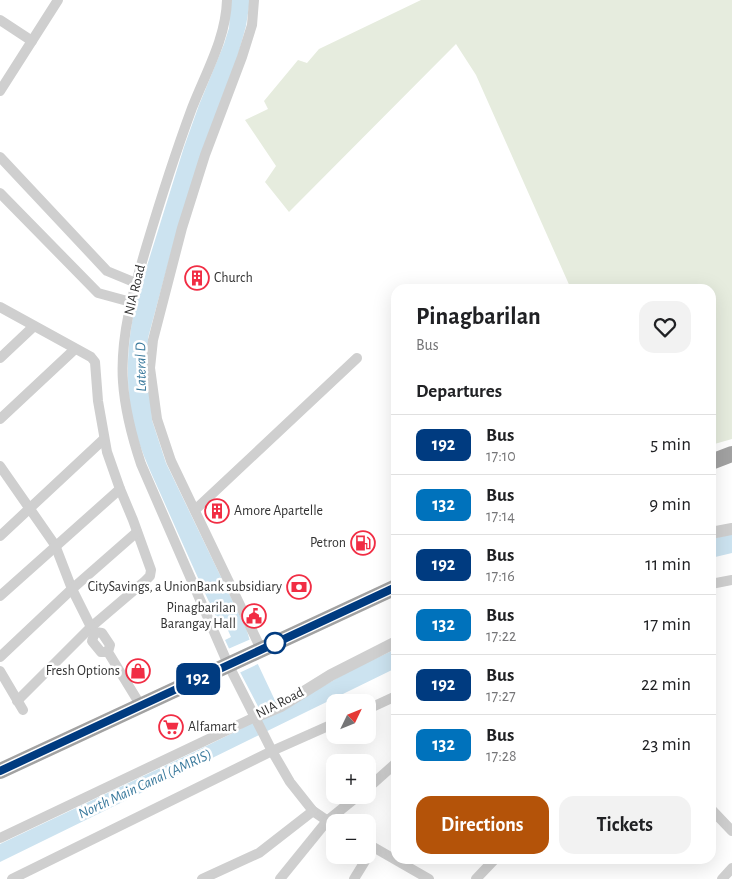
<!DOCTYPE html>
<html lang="en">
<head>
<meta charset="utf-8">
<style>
  :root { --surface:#fff; --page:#f2f2f2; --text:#202124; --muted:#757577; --line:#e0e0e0; --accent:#b45309 }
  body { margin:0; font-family:"Alegreya Sans",sans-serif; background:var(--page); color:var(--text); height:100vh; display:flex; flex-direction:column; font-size:19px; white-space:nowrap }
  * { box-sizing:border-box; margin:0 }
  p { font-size:16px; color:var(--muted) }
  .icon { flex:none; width:28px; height:28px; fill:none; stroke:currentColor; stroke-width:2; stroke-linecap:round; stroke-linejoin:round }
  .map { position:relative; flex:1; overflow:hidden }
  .sheet { position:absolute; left:391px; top:284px; width:325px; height:580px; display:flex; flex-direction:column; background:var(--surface); border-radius:15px; box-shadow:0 5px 20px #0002 }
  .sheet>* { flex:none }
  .badge { padding:0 10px; border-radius:8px; font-size:18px; line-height:32px }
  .needle { width:32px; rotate:47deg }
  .fabs { position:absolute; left:326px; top:694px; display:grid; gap:10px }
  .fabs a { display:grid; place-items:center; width:50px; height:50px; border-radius:10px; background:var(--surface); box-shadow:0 5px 20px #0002; font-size:25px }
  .map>.badge { position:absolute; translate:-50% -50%; box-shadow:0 0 0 2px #fff }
  h2 { padding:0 25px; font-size:19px; line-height:45px }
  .round { display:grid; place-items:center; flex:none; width:52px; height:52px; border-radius:15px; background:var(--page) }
  .overview { display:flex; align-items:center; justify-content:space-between; height:85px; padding:0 25px }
  h1 { font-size:24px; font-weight:700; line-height:38px }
  .button { display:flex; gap:10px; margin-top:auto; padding:10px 25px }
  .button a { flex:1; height:58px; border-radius:15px; background:var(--accent); color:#fff; font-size:20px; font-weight:700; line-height:58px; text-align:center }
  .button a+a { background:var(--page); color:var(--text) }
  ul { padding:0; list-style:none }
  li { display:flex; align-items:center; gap:15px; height:60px; padding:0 25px; border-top:1px solid var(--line) }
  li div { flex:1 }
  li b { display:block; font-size:19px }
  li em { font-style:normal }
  li .badge { min-width:55px; font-weight:700; text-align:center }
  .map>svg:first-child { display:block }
</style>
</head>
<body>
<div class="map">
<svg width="732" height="879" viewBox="0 0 732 879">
  <rect width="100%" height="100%" fill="#fff"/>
  <!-- green -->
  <path fill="#e6ecde" d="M 421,0 L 732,0 L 732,439 L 711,445 L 711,289 L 571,289 L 476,75 L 456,44 L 289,212 L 265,182 L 276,166 L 245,120 L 268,109 L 264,101 L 298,60 L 307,63 L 319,49 Z"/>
  <!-- water -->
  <g fill="#cce3f0">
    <path d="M 231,0 L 250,0 L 246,26 L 238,55 L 178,227 L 148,338 L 152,420 L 166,463 L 247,631 L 255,658 L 280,711 L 353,669 L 396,649 L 396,668 L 0,862 L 0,844 L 194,752 L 241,729 L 262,714 L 240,672 L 225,640 L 231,637 L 222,617 L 217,619 C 199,581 182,542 165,504 C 154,479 141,453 134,426 C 124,385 127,339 137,298 L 184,147 L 199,105 L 224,44 L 229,28 Z"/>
    <path d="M 732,534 L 732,553 L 711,558 L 711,539 Z"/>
  </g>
  <!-- pier -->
  <path fill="#fff" d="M 251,639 L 260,663 L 239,673 L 228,649 Z"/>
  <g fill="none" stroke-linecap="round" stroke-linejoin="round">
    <!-- minor -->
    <g stroke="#cfcfcf" stroke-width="10">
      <path d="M 227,0 C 226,38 206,72 192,108 C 175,154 160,201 146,248 C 133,292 120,337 123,382 C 125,411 132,437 141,464 L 228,664 L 272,751 L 290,782 L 313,811 L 335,826"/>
      <path d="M 254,0 L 252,25 L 242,57 L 205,155 L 182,228 L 153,340 L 150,368 L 157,419 L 171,461 L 261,649"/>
      <path d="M 0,20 L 32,41"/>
      <path d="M 0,91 L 58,0"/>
      <path d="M 0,157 L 107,271 L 136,283"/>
      <path d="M 0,193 L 98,293 L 131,302"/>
      <path d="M 0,307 L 91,357 L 95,362 L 98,401 L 107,452 L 120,489 L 133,520 L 151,570 L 150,576 L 145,581 L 91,627 L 17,701"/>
      <path d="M 0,358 L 33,327"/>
      <path d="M 0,419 L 75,349"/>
      <path d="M 0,466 L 55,545 L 72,589 L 91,627 L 95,632 L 102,633 L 110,645 L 108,652 L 141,706"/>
      <path d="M 195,510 L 357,358"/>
      <path d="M 0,536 L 104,439"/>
      <path d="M 711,584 L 732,580"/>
      <path d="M 0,596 L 120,489"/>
      <path d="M 95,632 L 92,641 L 101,652 L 108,652"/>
      <path d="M 0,657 L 72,589 L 137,532"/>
      <path d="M 0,671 L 23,710"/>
      <path d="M 368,709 L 396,696"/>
      <path d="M 368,788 L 396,763"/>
      <path d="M 711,809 L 732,831"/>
      <path d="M 0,838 L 255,717"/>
      <path d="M 368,844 L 429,879"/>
      <path d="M 12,879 L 272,751 L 335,723"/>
      <path d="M 202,879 L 259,853 L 313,811"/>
      <path d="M 280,879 L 327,821 L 359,795"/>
      <path d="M 354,879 L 373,848"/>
      <path d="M 476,879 L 495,859"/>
      <path d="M 722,879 L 732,868"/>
    </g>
    <!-- tertiary -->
    <g stroke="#cfcfcf" stroke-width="12">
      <path d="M 711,533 L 732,529"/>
      <path d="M 255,717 L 281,706 L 331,675 L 396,642"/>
    </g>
    <!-- trunk -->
    <g stroke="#a2a2a2" stroke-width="16">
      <path d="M 711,462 L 732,454"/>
      <path d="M 0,771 L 396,587"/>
    </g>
  </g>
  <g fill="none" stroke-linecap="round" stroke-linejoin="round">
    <!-- line casing -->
    <g stroke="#fff" stroke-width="11">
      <path id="line" d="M 0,771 L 396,587"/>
    </g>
    <!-- line -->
    <use href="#line" stroke="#003b80" stroke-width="8"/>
  </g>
  <!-- icons -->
  <defs>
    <g id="building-ring" transform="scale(1.25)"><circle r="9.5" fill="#fff" stroke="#f12d44" stroke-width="1.5"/><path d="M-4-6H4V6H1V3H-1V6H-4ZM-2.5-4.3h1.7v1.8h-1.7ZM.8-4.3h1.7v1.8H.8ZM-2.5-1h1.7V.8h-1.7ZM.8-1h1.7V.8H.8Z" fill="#f12d44"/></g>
    <g id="fuel-ring" transform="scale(1.25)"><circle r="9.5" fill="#fff" stroke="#f12d44" stroke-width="1.5"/><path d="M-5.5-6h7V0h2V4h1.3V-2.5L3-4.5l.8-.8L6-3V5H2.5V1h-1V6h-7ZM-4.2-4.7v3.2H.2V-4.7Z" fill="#f12d44"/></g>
    <g id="bank-ring" transform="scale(1.25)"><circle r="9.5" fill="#fff" stroke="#f12d44" stroke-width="1.5"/><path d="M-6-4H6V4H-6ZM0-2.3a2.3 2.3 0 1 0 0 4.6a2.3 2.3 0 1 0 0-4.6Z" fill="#f12d44"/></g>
    <g id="civic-ring" transform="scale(1.25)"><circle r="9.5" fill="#fff" stroke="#f12d44" stroke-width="1.5"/><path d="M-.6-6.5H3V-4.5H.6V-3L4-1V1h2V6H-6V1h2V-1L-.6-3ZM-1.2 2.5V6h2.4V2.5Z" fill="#f12d44"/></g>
    <g id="shop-ring" transform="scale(1.25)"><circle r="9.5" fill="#fff" stroke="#f12d44" stroke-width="1.5"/><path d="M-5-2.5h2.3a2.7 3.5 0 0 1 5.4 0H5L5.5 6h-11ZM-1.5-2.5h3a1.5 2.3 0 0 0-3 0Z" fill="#f12d44"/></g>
    <g id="supermarket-ring" transform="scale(1.25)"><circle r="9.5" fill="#fff" stroke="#f12d44" stroke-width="1.5"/><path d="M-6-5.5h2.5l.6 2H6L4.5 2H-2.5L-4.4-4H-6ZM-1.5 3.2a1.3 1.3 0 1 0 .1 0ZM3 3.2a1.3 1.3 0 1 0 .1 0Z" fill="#f12d44"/></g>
  </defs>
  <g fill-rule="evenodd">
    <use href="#building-ring" x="197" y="278"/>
    <use href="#building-ring" x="217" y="511"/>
    <use href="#fuel-ring" x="363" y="543"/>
    <use href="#bank-ring" x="299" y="587"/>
    <use href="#civic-ring" x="254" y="616"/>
    <use href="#shop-ring" x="138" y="671"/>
    <use href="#supermarket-ring" x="171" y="727"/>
  </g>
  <!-- markers -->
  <circle fill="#fff" stroke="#003b80" stroke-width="2.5" cx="275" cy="643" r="10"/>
  <g text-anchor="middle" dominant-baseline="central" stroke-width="5" stroke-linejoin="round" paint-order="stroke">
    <!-- poi labels -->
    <g font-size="14" fill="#323232" stroke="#fff" text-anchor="end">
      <text x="214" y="278" text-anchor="start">Church</text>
      <text x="234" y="511" text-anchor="start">Amore Apartelle</text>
      <text x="346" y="543">Petron</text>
      <text x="282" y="587">CitySavings, a UnionBank subsidiary</text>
      <text x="236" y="608">Pinagbarilan<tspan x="236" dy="16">Barangay Hall</tspan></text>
      <text x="120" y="671">Fresh Options</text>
      <text x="188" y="727" text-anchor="start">Alfamart</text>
    </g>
    <!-- street labels -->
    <g font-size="14" fill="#323232" stroke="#fff">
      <text transform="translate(135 290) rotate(-76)">NIA Road</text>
      <text transform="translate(280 703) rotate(-27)">NIA Road</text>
    </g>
    <!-- water labels -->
    <g font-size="15" font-style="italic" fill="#39799c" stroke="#fff">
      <text transform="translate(141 367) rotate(-91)">Lateral D</text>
      <text transform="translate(145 784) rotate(-25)">North Main Canal (AMRIS)</text>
    </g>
  </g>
</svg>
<div class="fabs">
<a><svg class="needle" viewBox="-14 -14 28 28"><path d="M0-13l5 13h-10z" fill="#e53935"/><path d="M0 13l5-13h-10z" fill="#757577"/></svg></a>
<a>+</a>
<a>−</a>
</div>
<b class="badge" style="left:198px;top:679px;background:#003b80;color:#fff">192</b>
<section class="sheet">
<div class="overview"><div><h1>Pinagbarilan</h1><p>Bus</p></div><a class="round"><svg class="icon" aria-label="heart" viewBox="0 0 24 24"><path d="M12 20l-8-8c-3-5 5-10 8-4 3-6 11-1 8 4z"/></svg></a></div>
<h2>Departures</h2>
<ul>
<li><span class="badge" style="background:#003b80;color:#fff">192</span><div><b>Bus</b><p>17:10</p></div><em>5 min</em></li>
<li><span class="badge" style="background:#0072bc;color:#fff">132</span><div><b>Bus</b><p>17:14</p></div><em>9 min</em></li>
<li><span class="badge" style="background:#003b80;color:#fff">192</span><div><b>Bus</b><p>17:16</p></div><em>11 min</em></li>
<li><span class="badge" style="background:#0072bc;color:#fff">132</span><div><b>Bus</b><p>17:22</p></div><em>17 min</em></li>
<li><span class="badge" style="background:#003b80;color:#fff">192</span><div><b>Bus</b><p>17:27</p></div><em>22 min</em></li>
<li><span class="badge" style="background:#0072bc;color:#fff">132</span><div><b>Bus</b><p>17:28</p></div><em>23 min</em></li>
</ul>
<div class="button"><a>Directions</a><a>Tickets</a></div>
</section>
</div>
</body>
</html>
